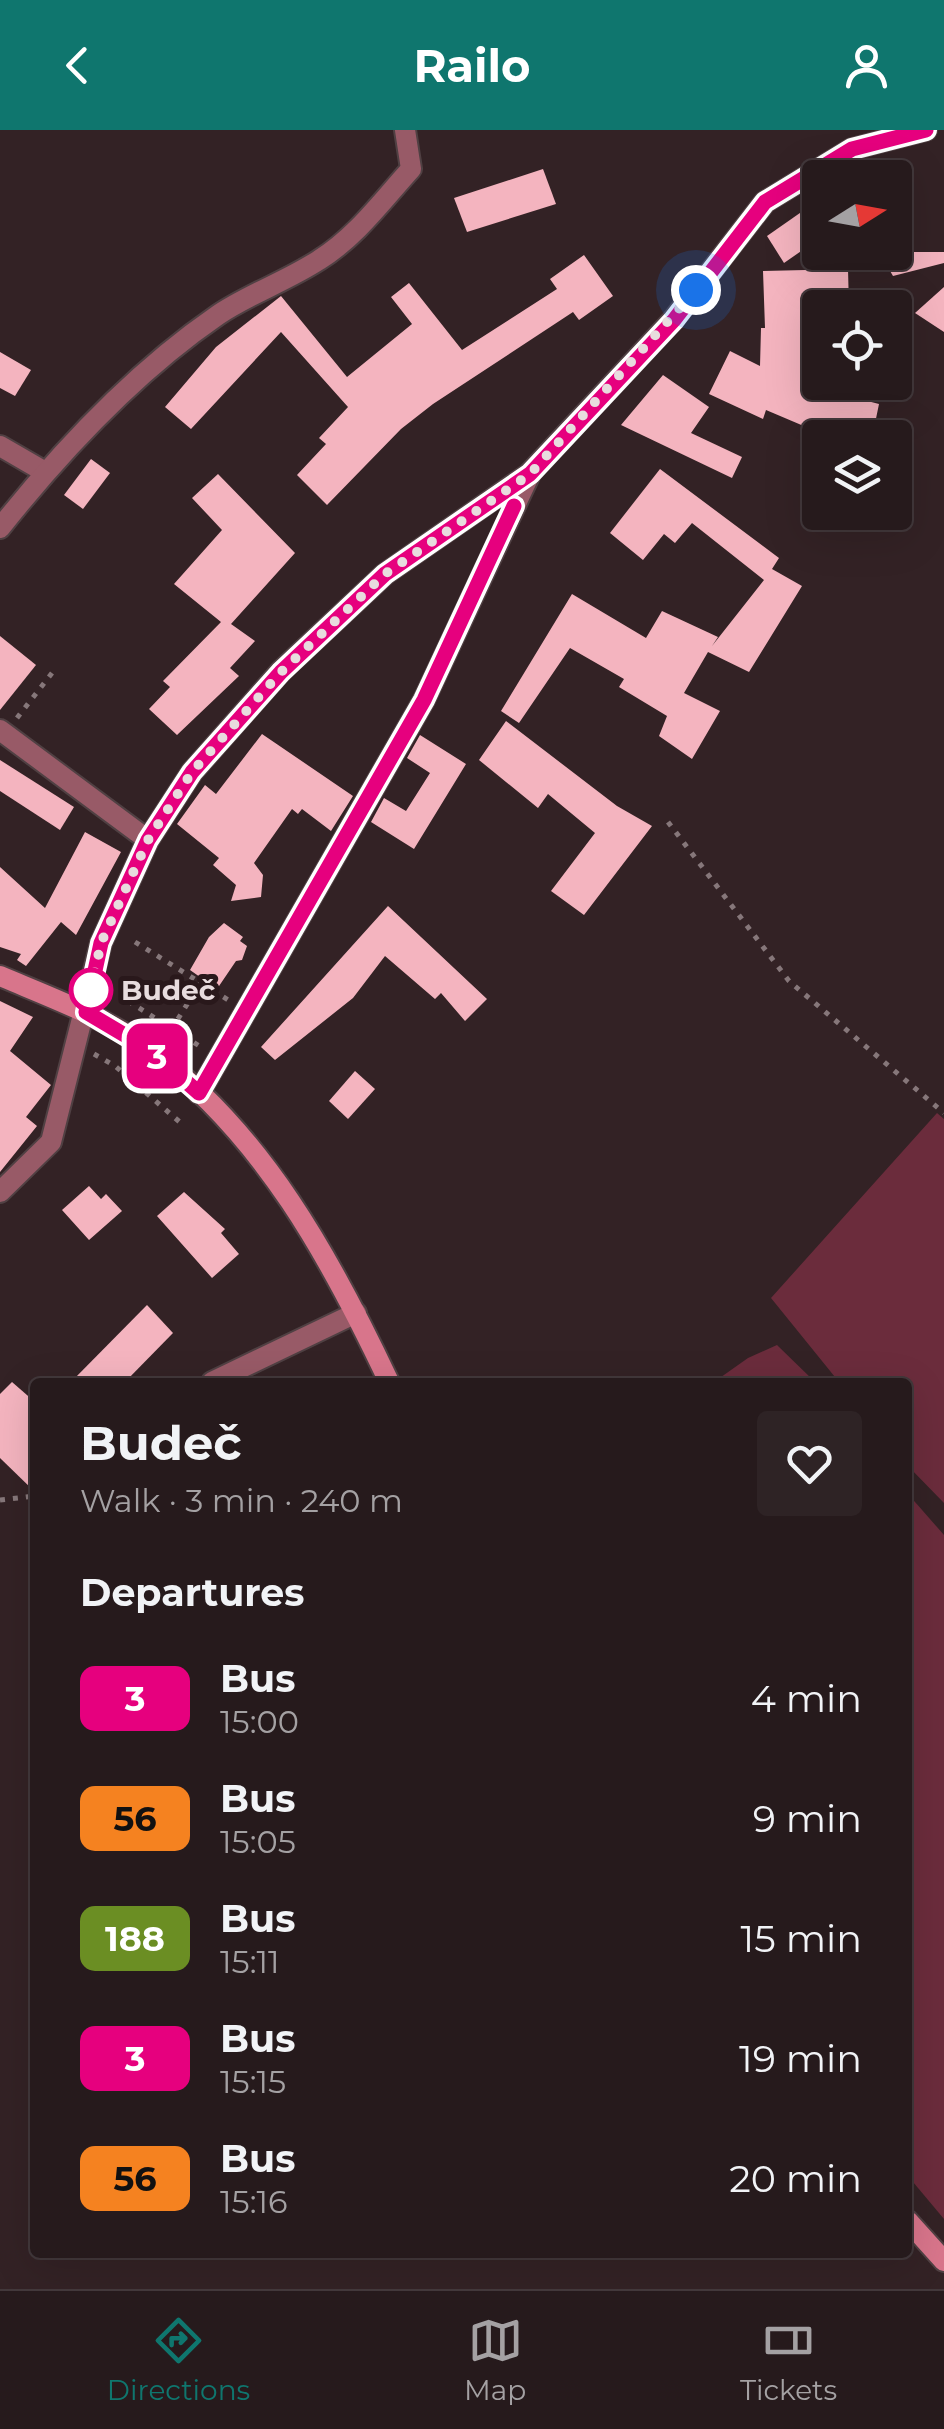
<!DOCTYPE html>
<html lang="en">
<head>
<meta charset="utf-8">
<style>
  :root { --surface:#261a1c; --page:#2e2325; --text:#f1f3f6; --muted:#a4a1a3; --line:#42383b; --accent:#0f766e }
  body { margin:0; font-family:Montserrat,sans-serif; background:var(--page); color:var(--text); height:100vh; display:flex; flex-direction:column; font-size:38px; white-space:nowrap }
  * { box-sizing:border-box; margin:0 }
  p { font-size:32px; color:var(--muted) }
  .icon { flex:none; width:55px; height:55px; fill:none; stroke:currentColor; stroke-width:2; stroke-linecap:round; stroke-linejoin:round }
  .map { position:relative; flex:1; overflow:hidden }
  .panel { position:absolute; left:30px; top:1248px; width:882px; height:880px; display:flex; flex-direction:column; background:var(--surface); border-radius:10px; box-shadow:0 10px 40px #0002,0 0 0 2px var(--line) }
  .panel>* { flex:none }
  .badge { padding:0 20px; border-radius:15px; font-size:35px; line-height:65px }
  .needle { width:65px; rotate:79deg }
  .controls { position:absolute; left:802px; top:30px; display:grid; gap:20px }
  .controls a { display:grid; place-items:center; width:110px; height:110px; border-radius:10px; background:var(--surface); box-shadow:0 10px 40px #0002,0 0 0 2px var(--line); font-size:50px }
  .you { position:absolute; width:50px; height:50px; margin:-25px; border:8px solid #fff; border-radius:50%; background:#1a73e8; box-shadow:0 0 0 15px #1a73e833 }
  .map>.badge { position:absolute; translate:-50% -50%; box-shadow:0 0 0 5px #fff }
  h2 { padding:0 50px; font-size:38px; line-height:90px }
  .round { display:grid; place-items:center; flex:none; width:105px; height:105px; border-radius:10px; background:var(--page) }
  .summary { display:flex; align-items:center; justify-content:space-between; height:170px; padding:0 50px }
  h1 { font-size:48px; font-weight:700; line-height:75px }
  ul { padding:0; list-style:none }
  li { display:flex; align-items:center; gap:30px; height:120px; padding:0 50px }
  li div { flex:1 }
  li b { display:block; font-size:38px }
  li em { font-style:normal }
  li .badge { min-width:110px; font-weight:700; text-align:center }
  header { display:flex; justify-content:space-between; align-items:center; height:130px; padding:0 50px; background:var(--accent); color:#fff; font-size:45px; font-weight:700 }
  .tabs { display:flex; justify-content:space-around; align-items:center; height:140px; border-top:2px solid var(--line); background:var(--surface); font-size:28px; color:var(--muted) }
  .tabs a { display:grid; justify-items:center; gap:5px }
  .tabs .on { color:var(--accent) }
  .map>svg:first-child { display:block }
</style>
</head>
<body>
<header><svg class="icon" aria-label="back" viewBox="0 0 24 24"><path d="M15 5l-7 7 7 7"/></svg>Railo<svg class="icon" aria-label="person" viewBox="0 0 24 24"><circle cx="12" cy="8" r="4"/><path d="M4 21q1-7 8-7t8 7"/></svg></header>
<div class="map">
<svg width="944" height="2159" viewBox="0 0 944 2159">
  <rect width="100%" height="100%" fill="#332225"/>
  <!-- green -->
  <g fill="#6b2c3c">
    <path d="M 937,983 L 944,989 L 944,1373 L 908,1336 L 908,1252 L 839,1252 L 771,1168 Z"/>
    <path d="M 777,1215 L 815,1252 L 714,1252 L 748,1228 Z"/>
    <path d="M 908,1364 L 944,1405 L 944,2089 L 908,2046 Z"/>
  </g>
  <!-- building -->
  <g fill="#f4b4bf">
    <path d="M 543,39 L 556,74 L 467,102 L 454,68 Z"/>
    <path d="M 820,69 L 820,108 L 784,133 L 767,106 Z"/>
    <path d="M 895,92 L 913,122 L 944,122 L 944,133 L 893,146 L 879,122 L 895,122 Z"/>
    <path d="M 584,125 L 613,166 L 579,190 L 573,182 L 433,274 L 401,299 L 327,375 L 297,345 L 326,314 L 319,308 L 348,277 L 281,202 L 191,299 L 165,277 L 216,217 L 281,166 L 347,247 L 412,194 L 391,167 L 409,153 L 462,220 L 557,159 L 550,149 Z"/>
    <path d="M 848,139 L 849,178 L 820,178 L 817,258 L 879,274 L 872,308 L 832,308 L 766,280 L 763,289 L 709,264 L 730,221 L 760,236 L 761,198 L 765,198 L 763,141 Z"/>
    <path d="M 944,157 L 944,202 L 915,183 Z"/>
    <path d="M 0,222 L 31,240 L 15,266 L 0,258 Z"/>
    <path d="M 663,245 L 709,277 L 691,303 L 742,327 L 732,348 L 621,295 Z"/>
    <path d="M 91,329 L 110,343 L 83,379 L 64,365 Z"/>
    <path d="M 660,339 L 779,428 L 772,439 L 802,456 L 749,542 L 708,522 L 684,563 L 720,581 L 692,629 L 659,606 L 667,586 L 619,557 L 624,549 L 570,518 L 519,593 L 501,581 L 572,464 L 646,508 L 662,481 L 718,507 L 712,516 L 764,450 L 692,393 L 675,413 L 664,404 L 643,430 L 610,403 Z"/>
    <path d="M 218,344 L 295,423 L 231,494 L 255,511 L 230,538 L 239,546 L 177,605 L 149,579 L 170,557 L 163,551 L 221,492 L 174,454 L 222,400 L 192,368 Z"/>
    <path d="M 0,506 L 36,535 L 0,580 Z"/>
    <path d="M 506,591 L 617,676 L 652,696 L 584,785 L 551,761 L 595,703 L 548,664 L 538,678 L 479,630 Z"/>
    <path d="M 262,604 L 353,666 L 331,701 L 302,679 L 298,684 L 292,679 L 254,733 L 263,745 L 261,767 L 231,771 L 236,755 L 213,735 L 219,728 L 177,694 L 205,655 L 216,664 Z"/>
    <path d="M 420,605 L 466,634 L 414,719 L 371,692 L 384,668 L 406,681 L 430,643 L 407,628 Z"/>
    <path d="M 0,630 L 74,677 L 60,700 L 0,661 Z"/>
    <path d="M 85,702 L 121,722 L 76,805 L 61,792 L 26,836 L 17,830 L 21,824 L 0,817 L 0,737 L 45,778 Z"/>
    <path d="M 388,776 L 487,869 L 465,891 L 441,863 L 435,869 L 385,826 L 353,868 L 275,930 L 261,917 Z"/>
    <path d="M 224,793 L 243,807 L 240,811 L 247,816 L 242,830 L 236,831 L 217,859 L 190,840 L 209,807 Z"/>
    <path d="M 0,871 L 33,887 L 10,921 L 51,955 L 26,987 L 37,996 L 0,1042 Z"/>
    <path d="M 355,941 L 375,959 L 348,989 L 329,971 Z"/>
    <path d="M 89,1056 L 101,1069 L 106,1064 L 122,1081 L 89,1110 L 62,1080 Z"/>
    <path d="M 184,1062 L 225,1099 L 221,1103 L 239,1124 L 212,1148 L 157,1086 Z"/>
    <path d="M 147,1175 L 173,1203 L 125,1252 L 71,1252 Z"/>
    <path d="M 12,1252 L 35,1272 L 35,1362 L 0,1328 L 0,1264 Z"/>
  </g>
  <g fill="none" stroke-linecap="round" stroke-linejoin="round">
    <!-- street casing -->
    <g stroke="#504043" stroke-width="24">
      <g id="street">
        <path d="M 0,316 L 45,342"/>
        <path d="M 0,398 C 62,320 135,242 218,185 C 249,164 287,151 319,130 C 356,107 382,71 411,39 L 405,0"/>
        <path d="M 0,600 L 148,710"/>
        <path d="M 199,963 L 424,570 L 529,346"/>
        <path d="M 0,1062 L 51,1012 L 101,813 L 148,710 L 192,642 L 281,541 L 385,444 L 529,344 L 673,190 L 765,72 L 852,19 L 926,0"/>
        <path d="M 212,1252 L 356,1183"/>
      </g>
    </g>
    <!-- secondary casing -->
    <g stroke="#504043" stroke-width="24">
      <g id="secondary">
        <path d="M 0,846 C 52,868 105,887 151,921 C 263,1004 331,1129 389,1252"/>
        <path d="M 908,2091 L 944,2131"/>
      </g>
    </g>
    <!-- path -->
    <g stroke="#86777a" stroke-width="5" stroke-dasharray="5 8" stroke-linecap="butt">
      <path d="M 17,588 L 52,543"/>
      <path d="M 668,692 L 789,851 L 944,983"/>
      <path d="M 135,812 L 230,871"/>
      <path d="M 128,871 L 201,917"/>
      <path d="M 171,900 L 201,852"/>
      <path d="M 94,924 L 115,936 L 182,994"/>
      <path d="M 0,1370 L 35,1366"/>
    </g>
    <!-- street -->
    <use href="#street" stroke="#985a67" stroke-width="20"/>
    <!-- secondary -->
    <use href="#secondary" stroke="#d8758b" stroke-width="20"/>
  </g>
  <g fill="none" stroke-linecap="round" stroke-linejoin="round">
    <!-- line casing -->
    <g stroke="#fff" stroke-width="22">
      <path id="line" d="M 514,376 L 424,570 L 199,963 L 150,920 L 86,882 L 101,813 L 148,710 L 192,642 L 281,542 L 385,444 L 530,344 L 674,190 L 765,72 L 852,19 L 926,0"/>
    </g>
    <!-- line -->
    <use href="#line" stroke="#e6007e" stroke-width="15"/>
    <!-- walk -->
    <path stroke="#e8dcde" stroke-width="10" stroke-dasharray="0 18" d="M 91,860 L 101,813 L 148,710 L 192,642 L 281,542 L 385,444 L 530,344 L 696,160"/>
  </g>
  <!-- markers -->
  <circle fill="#fff" stroke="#e6007e" stroke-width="5" cx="91" cy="860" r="20"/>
  <g text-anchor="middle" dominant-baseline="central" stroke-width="10" stroke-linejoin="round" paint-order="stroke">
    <!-- stop labels -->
    <g font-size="28" font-weight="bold" fill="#e8dcde" stroke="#29181b" text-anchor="start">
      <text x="121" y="860">Budeč</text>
    </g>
  </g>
</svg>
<div class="controls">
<a><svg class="needle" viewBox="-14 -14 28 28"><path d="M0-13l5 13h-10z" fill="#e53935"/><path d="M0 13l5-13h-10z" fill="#a4a1a3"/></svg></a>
<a><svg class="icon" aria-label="locate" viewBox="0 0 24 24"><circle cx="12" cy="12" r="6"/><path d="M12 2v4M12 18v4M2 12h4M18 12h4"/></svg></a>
<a><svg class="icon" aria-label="layers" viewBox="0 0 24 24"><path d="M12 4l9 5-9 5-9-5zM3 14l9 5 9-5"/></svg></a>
</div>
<div class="you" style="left:696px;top:160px"></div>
<b class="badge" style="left:157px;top:926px;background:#e6007e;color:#fff">3</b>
<section class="panel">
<div class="summary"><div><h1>Budeč</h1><p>Walk · 3 min · 240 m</p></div><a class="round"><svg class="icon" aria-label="heart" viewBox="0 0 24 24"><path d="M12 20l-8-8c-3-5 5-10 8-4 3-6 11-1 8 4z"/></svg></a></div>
<h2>Departures</h2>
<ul>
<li><span class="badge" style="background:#e6007e;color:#fff">3</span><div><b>Bus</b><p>15:00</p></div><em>4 min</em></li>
<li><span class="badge" style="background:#f58220;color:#111">56</span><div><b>Bus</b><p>15:05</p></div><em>9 min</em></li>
<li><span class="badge" style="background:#6b8e23;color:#fff">188</span><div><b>Bus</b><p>15:11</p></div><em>15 min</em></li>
<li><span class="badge" style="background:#e6007e;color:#fff">3</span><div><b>Bus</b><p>15:15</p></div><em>19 min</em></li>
<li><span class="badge" style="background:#f58220;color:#111">56</span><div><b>Bus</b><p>15:16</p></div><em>20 min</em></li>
</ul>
</section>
</div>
<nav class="tabs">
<a class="on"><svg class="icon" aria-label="directions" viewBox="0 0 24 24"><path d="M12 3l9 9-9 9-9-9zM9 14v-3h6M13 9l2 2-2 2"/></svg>Directions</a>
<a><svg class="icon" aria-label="map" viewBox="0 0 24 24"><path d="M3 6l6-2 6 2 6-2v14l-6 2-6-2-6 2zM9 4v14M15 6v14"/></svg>Map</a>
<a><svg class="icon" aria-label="tickets" viewBox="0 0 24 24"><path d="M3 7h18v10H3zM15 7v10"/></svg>Tickets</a>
</nav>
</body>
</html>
